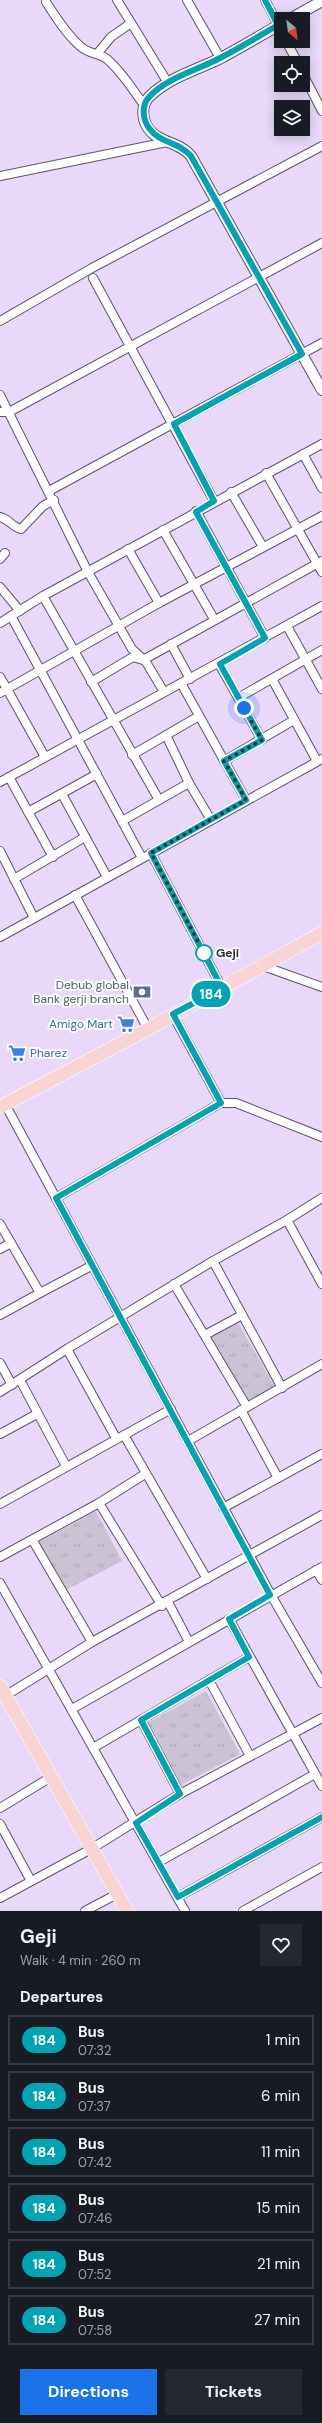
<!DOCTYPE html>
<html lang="en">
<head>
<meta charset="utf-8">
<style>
  :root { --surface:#171b24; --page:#242831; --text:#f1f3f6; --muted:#9ea1a6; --line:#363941; --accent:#1a73e8 }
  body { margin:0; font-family:"DM Sans",sans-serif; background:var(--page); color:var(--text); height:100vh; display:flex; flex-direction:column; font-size:15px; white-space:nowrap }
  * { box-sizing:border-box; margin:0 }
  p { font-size:13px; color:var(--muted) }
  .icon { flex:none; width:22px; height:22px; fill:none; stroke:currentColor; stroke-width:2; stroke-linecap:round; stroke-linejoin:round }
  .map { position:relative; height:1911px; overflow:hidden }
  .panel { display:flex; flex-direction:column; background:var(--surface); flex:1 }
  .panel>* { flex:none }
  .badge { padding:0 8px; border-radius:13px; font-size:14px; line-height:26px }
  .needle { width:26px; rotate:151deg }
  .fabs { position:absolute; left:274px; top:12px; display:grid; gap:8px }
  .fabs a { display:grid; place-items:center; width:36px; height:36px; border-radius:0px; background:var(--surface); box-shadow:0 2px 10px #0003; font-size:20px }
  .you { position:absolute; width:20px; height:20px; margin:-10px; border:3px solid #fff; border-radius:50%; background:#1a73e8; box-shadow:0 0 0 6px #1a73e833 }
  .map>.badge { position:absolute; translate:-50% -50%; box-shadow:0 0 0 2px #fff }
  h2 { padding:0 20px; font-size:15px; line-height:36px }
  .round { display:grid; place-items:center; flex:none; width:42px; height:42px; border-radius:0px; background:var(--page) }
  .headline { display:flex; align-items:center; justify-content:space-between; height:68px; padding:0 20px }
  h1 { font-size:19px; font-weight:700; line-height:30px }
  .cta { display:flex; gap:8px; margin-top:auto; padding:8px 20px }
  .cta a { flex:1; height:46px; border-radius:0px; background:var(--accent); color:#fff; font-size:16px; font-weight:700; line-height:46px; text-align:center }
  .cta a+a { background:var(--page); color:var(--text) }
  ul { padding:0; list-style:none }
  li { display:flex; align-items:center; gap:12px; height:50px; margin:0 8px 6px; padding:0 12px; border:2px solid var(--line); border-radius:0px }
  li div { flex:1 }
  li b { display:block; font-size:15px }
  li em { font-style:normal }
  li .badge { min-width:44px; font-weight:700; text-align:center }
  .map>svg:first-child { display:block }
</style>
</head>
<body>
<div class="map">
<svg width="322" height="1911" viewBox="0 0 322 1911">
  <defs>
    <pattern id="grass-tufts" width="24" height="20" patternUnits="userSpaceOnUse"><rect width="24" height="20" fill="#cbc2d4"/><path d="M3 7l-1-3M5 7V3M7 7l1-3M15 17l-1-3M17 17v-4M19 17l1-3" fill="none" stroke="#afa7b7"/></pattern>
  </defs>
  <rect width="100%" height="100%" fill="#e9d8f9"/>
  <!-- grass -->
  <g fill="url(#grass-tufts)">
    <path d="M 237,1321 L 275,1387 L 245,1405 L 207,1338 Z"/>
    <path d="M 96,1511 L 122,1561 L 64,1591 L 39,1542 Z"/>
    <path d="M 206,1691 L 240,1754 L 175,1788 L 142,1726 Z"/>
  </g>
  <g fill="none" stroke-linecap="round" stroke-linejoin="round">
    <!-- minor casing -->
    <g stroke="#60526d" stroke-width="10">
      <g id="minor">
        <path d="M 117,0 L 168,83"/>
        <path d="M 187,0 L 220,58"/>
        <path d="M 265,0 L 281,30"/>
        <path d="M 46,2 C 56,17 66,34 80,46 C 88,54 99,53 107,59 C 122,72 133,90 144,105"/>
        <path d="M 286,41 L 298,63"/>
        <path d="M 97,54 L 111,37 L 131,23"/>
        <path d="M 303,74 L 322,111"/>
        <path d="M 0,176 L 167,142"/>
        <path d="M 93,278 L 214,501"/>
        <path d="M 0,321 L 92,268 L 322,146"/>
        <path d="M 0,395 L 88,572 L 132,649 L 146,662 L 164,692"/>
        <path d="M 0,412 L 9,412 L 322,243"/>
        <path d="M 303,454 L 322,488"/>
        <path d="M 266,473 L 322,572"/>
        <path d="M 49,491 L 322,343"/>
        <path d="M 231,492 L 263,547"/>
        <path d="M 196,511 L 265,638"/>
        <path d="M 0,517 C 9,519 12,527 21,529 L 43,506 L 54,500"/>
        <path d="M 163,530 L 214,619"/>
        <path d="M 128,549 L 159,603"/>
        <path d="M 0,559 L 5,553"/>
        <path d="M 0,587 L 20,611"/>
        <path d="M 43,596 L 159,800"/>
        <path d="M 11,616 L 142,858"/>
        <path d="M 0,623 L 43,596 L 322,444"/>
        <path d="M 287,626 L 322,689"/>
        <path d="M 171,644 L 190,679"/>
        <path d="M 219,664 L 262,740"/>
        <path d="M 0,677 L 7,689 L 159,603 L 322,516"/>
        <path d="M 272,679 L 317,761"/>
        <path d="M 91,682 L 133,657 L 143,660 L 322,561"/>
        <path d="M 181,683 L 246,800"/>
        <path d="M 0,693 L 7,689 L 45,757"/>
        <path d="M 238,698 L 322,650"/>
        <path d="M 166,735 L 189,783 L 211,820"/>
        <path d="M 132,755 L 199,716"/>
        <path d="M 224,761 L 294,720"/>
        <path d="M 9,777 L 53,857"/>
        <path d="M 0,782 L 322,606"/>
        <path d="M 62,794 L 107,877"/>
        <path d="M 28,812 L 97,774"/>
        <path d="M 122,821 L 189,783"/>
        <path d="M 0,851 L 34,918"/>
        <path d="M 151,853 L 222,988"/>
        <path d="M 14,879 L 85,837"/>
        <path d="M 75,895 L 148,1029"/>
        <path d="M 0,937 L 322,759"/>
        <path d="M 263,966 L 322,987"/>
        <path d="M 173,1015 L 221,1103 L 236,1103 L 322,1137"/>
        <path d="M 5,1104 L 271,1595 L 322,1683"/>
        <path d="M 56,1198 L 221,1103"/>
        <path d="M 287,1220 L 322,1198"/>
        <path d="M 0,1224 L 40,1293 L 91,1266"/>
        <path d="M 0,1249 L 11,1243"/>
        <path d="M 213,1261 L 282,1388"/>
        <path d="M 174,1284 L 247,1407"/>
        <path d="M 0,1315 L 40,1293"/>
        <path d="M 205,1335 L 242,1315"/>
        <path d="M 0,1363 L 12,1385"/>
        <path d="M 20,1380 L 66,1466"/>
        <path d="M 0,1392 L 67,1349"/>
        <path d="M 241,1410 L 278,1478"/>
        <path d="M 0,1434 L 37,1414"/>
        <path d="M 124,1435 L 207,1579"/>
        <path d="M 116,1438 L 67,1349 L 213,1261 L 287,1220 L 322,1284"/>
        <path d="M 188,1441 L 322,1364"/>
        <path d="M 99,1503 L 162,1606"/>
        <path d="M 0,1504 L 171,1409"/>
        <path d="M 223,1508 L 322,1454"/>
        <path d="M 33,1541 L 92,1642"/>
        <path d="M 0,1557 L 99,1503 L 145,1474"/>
        <path d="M 316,1570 L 322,1580"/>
        <path d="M 0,1583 L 185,1911"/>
        <path d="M 168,1602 L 189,1642"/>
        <path d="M 229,1619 L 322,1786"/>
        <path d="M 209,1680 L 249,1657"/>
        <path d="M 5,1696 L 92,1642 L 322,1515"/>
        <path d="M 72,1709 L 322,1567"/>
        <path d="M 93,1748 L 141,1720"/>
        <path d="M 180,1794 L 141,1720 L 209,1680 L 250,1756"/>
        <path d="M 0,1808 L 51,1777"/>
        <path d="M 0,1824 L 31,1881"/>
        <path d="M 159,1862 L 315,1774"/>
        <path d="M 178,1897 L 322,1817"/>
        <path d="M 0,1898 L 91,1849 L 180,1794 L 322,1718"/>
        <path d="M 85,1911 L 117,1894"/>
        <path d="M 243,1911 L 322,1867"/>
      </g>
    </g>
    <!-- tertiary casing -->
    <g stroke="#60526d" stroke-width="12">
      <g id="tertiary">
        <path d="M 290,19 L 322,1"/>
        <path d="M 281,24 C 261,35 240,48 219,59 C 196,70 168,78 149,97 C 141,105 142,119 148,128 C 159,144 179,141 191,156 L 322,390"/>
      </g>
    </g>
    <!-- primary casing -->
    <g stroke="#fff" stroke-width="14">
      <g id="primary">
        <path d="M 0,1107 L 148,1029 L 322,933"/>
        <path d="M 0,1686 L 127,1911"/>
      </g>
    </g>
    <!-- minor -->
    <use href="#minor" stroke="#fff" stroke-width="8"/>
    <!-- tertiary -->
    <use href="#tertiary" stroke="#fff" stroke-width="10"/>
    <!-- primary -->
    <use href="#primary" stroke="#f9d4d4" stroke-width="13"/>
  </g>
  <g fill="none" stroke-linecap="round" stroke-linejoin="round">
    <!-- line casing -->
    <g stroke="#fff" stroke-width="9">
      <path id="line" d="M 265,0 L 278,25 C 259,36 240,48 220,58 C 198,70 166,78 149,97 C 141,106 143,120 149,128 C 160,144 178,141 191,156 L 302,354 L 174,424 L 214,501 L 196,512 L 265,638 L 220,664 L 262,740 L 224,761 L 246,800 L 151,853 L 222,988 L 173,1014 L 221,1103 L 56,1198 L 270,1595 L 229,1619 L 249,1657 L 141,1720 L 180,1794 L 136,1823 L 178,1897 L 322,1817"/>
    </g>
    <!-- line -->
    <use href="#line" stroke="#00a3b4" stroke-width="6"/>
    <!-- walk -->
    <path stroke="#322c38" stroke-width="4" stroke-dasharray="0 7.2" d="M 204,953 L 151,853 L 246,800 L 224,761 L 262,740 L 244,708"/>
  </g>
  <!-- icons -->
  <defs>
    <g id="bank-bare" transform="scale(1.38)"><path d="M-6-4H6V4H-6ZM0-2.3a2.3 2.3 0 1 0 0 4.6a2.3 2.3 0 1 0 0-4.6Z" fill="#5c6f8a" stroke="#fff" stroke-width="2.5" paint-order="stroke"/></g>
    <g id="supermarket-bare" transform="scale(1.38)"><path d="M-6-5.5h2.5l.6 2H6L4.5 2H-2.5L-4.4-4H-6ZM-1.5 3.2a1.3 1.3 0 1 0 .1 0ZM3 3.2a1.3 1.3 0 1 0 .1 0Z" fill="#3f7fe0" stroke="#fff" stroke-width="2.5" paint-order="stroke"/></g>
  </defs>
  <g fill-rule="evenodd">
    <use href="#bank-bare" x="142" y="992"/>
    <use href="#supermarket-bare" x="126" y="1024"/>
    <use href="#supermarket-bare" x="17" y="1053"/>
  </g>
  <!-- markers -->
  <circle fill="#fff" stroke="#00a3b4" stroke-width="2" cx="204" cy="953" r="8"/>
  <g text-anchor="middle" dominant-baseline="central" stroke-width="4" stroke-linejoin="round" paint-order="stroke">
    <!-- stop labels -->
    <g font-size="12" font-weight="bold" fill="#322c38" stroke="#fff" text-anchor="start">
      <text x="216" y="953">Geji</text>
    </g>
    <!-- service labels -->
    <g font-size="12" fill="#4e5e75" stroke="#fff" text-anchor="end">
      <text x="129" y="985">Debub global<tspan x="129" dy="14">Bank gerji branch</tspan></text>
    </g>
    <!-- shop labels -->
    <g font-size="12" fill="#366cbe" stroke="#fff" text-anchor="end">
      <text x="113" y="1024">Amigo Mart</text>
      <text x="30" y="1053" text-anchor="start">Pharez</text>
    </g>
  </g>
</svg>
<div class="fabs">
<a><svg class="needle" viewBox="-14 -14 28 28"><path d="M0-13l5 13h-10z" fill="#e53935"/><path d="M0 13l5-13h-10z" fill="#9ea1a6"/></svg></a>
<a><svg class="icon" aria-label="locate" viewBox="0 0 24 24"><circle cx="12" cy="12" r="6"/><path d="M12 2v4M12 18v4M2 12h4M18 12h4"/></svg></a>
<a><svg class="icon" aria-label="layers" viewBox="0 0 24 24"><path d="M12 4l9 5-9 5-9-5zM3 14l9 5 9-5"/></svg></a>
</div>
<div class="you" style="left:244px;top:708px"></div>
<b class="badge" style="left:211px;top:994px;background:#00a3b4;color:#fff">184</b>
</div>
<section class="panel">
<div class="headline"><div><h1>Geji</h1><p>Walk · 4 min · 260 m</p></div><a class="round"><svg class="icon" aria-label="heart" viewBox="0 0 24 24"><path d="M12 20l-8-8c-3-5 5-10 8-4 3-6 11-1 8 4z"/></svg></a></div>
<h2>Departures</h2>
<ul>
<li><span class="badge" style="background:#00a3b4;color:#fff">184</span><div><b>Bus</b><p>07:32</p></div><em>1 min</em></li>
<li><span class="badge" style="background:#00a3b4;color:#fff">184</span><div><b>Bus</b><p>07:37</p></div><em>6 min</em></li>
<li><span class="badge" style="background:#00a3b4;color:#fff">184</span><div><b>Bus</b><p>07:42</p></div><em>11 min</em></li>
<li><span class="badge" style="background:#00a3b4;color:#fff">184</span><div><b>Bus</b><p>07:46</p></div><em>15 min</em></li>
<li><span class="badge" style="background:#00a3b4;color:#fff">184</span><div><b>Bus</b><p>07:52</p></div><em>21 min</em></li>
<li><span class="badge" style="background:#00a3b4;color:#fff">184</span><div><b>Bus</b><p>07:58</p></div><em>27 min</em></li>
</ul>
<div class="cta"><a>Directions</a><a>Tickets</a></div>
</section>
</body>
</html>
